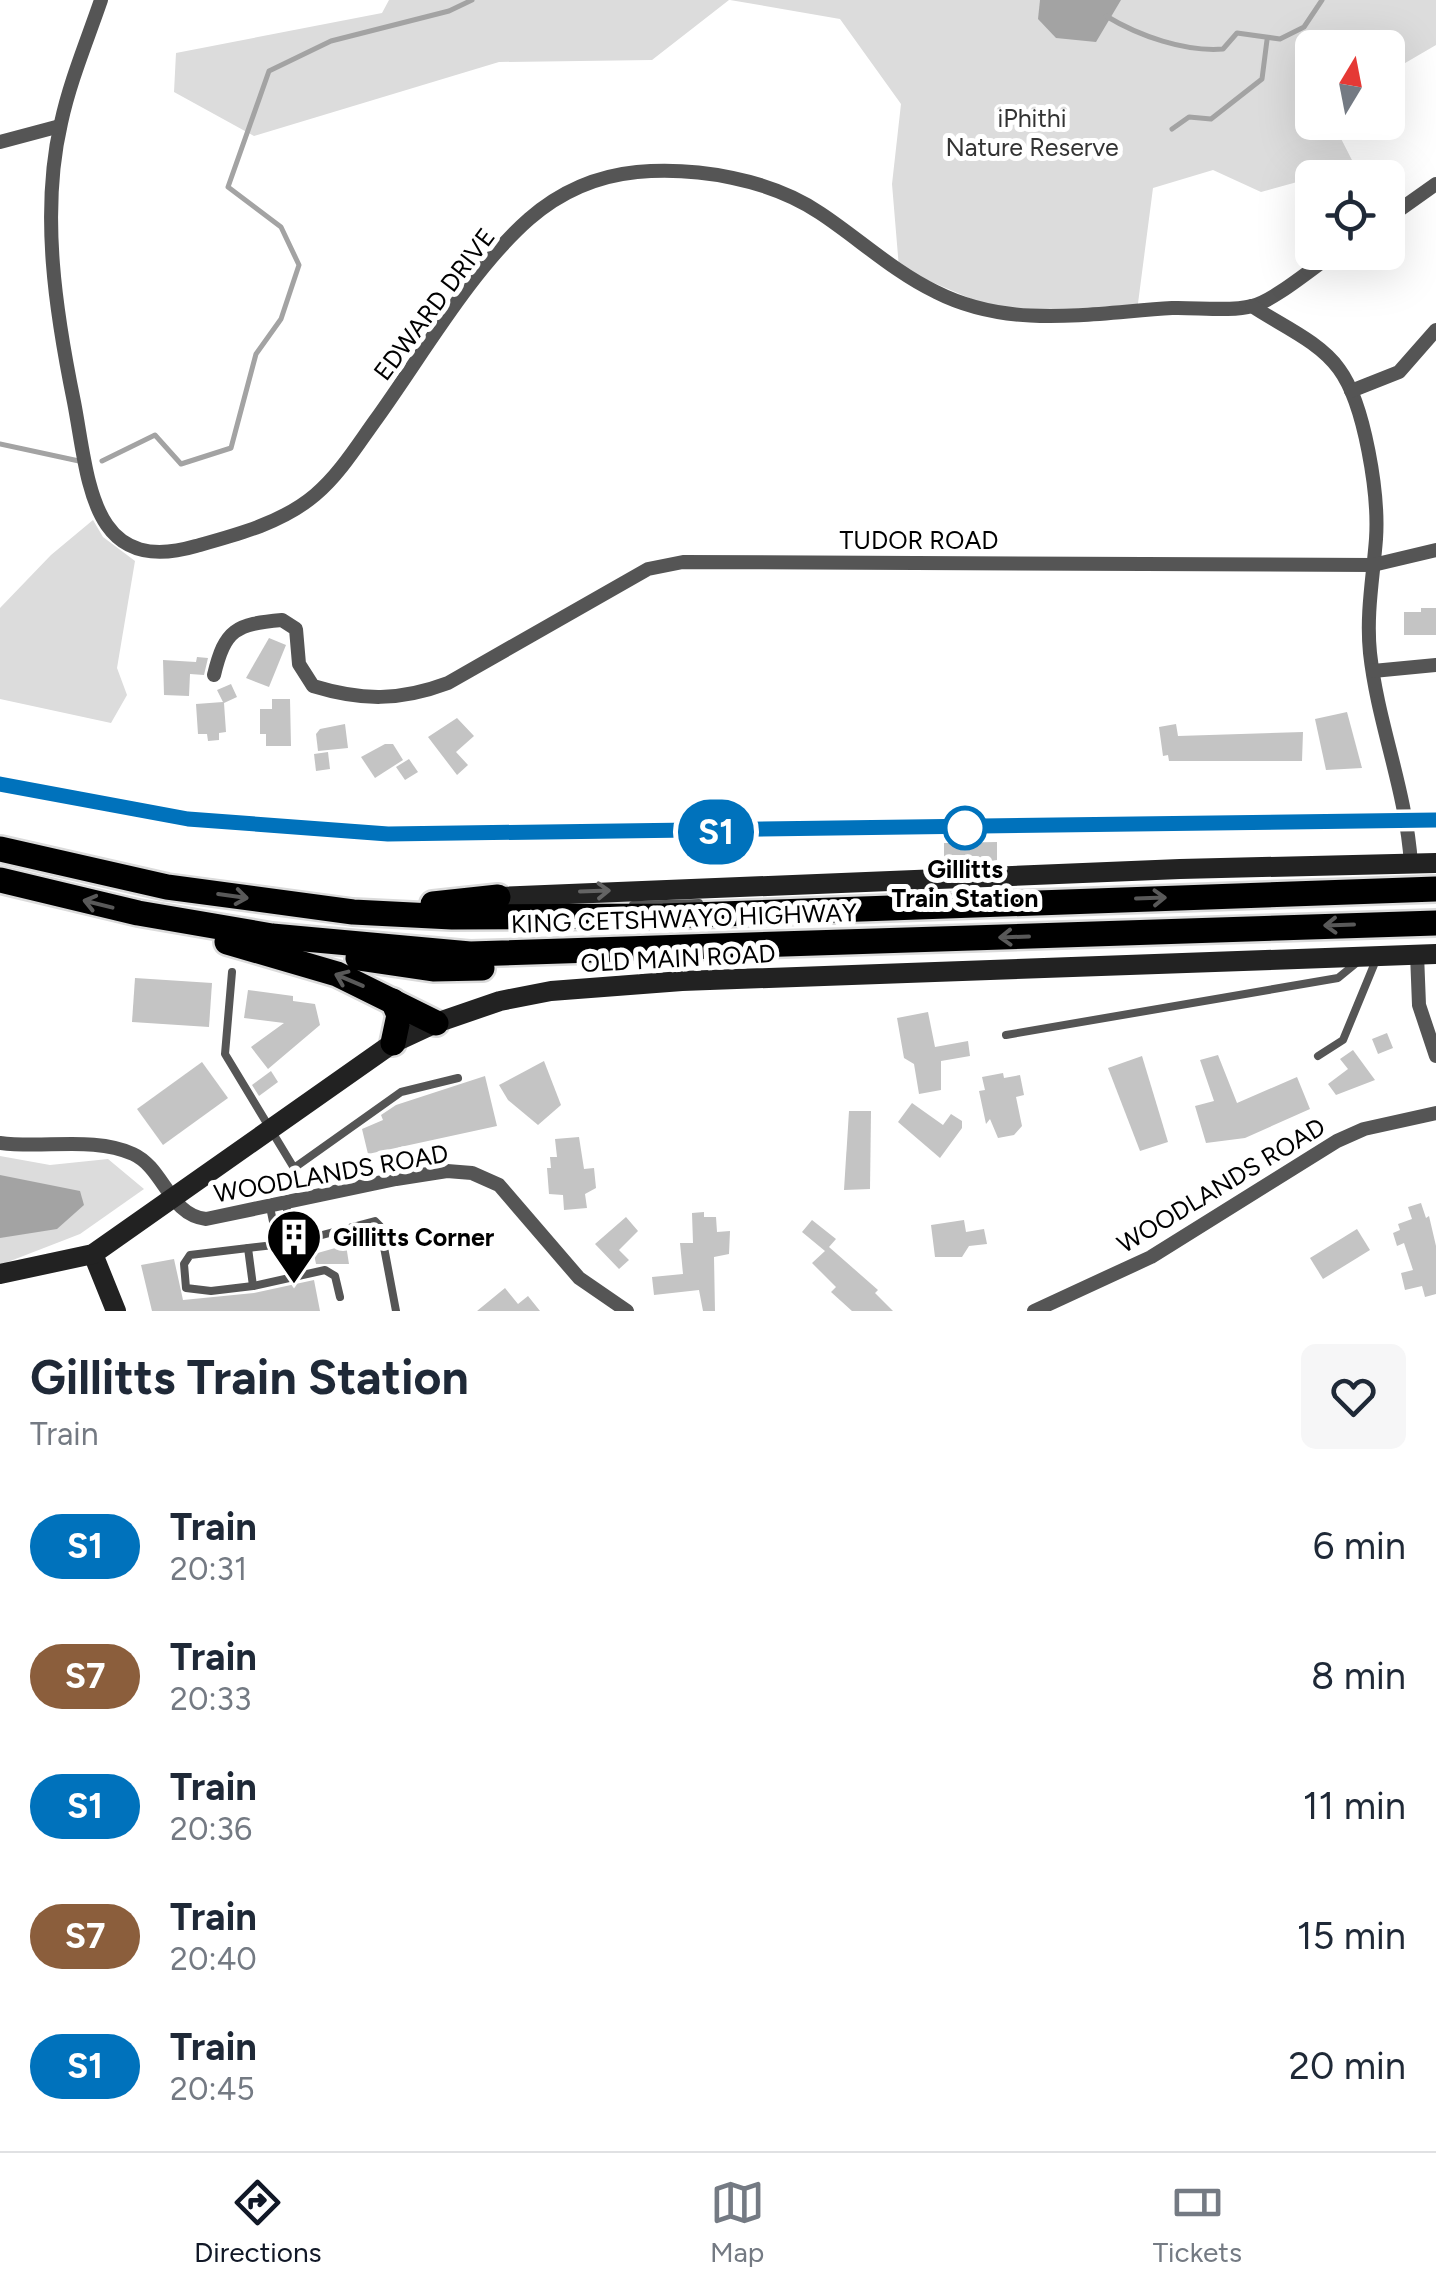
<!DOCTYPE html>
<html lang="en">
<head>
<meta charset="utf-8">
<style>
  :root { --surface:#fff; --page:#f6f6f7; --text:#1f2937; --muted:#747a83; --line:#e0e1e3; --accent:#111827 }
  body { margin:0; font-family:Figtree,sans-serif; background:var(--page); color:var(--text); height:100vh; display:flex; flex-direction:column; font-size:38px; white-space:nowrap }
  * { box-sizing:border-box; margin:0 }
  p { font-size:32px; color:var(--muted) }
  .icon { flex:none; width:55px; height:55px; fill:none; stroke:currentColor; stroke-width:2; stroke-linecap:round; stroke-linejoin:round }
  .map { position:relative; height:1311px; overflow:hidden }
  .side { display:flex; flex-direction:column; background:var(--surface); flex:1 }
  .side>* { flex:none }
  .badge { padding:0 20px; border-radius:32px; font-size:35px; line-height:65px }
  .needle { width:65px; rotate:10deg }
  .controls { position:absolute; left:1295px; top:30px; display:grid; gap:20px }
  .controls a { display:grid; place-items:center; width:110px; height:110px; border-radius:15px; background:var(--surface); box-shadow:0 10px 40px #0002; font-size:50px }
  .map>.badge { position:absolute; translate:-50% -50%; box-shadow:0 0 0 5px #fff }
  .round { display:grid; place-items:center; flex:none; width:105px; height:105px; border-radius:15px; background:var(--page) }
  .head { display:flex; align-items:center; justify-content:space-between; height:170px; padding:0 30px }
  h1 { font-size:48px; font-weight:700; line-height:75px }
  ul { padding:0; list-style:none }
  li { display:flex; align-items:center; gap:30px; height:130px; padding:0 30px }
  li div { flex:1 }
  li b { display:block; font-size:38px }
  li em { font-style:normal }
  li .badge { min-width:110px; font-weight:700; text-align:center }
  .dock { display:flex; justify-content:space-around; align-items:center; height:140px; border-top:2px solid var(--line); background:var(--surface); font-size:28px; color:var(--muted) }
  .dock a { display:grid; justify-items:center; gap:5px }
  .dock .active { color:var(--accent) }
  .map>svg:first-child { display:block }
</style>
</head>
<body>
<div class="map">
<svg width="1436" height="1311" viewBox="0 0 1436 1311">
  <rect width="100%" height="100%" fill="#fff"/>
  <!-- green -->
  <g fill="#dcdcdc">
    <path d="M 389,0 L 729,0 L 652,60 L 499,62 L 254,136 L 174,92 L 176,53 L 382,13 Z"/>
    <path d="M 730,0 L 1436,0 L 1436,45 L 1388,73 L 1388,48 L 1312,48 L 1312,122 L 1333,123 L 1355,166 L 1261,192 L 1213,170 L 1153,188 L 1137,311 L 1009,315 L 899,268 L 892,184 L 901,104 L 840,19 Z"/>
    <path d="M 93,520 L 103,537 L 135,561 L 117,668 L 127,695 L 111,723 L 0,699 L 0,608 L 51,555 Z"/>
    <path d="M 0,1156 L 50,1165 L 108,1159 L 144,1189 L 80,1234 L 0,1265 Z"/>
  </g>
  <!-- water -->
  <g fill="#a3a3a3">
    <path d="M 1040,0 L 1121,0 L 1096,42 L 1056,38 L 1038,19 Z"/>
    <path d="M 0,1175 L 80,1191 L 84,1205 L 57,1229 L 0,1238 Z"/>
  </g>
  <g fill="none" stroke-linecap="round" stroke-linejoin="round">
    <!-- stream -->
    <g stroke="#a3a3a3" stroke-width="5">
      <path d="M 1106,16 C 1139,36 1185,52 1223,49 L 1237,33 L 1280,39 L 1304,27 L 1322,0"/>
      <path d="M 1172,129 L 1189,117 L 1211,119 L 1262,79 L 1267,40"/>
      <path d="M 0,444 L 79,461"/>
      <path d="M 102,461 L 155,435 L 181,464 L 231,448 L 256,354 L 281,319 L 299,265 L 281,227 L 228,187 L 269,71 L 331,41 L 449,11 L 472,0"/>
    </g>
  </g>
  <!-- building -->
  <g fill="#c4c4c4">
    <path d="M 1421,608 L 1436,608 L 1436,635 L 1404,635 L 1404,612 L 1421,612 Z"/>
    <path d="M 269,638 L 286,645 L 269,687 L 246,678 Z"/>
    <path d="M 197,657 L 208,658 L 204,675 L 190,674 L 189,696 L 164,695 L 163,660 L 196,662 Z"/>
    <path d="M 231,684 L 237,697 L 224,703 L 226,732 L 219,733 L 219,740 L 208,741 L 207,734 L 198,734 L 196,704 L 223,702 L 217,690 Z"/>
    <path d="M 272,699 L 290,699 L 291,746 L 266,746 L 266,734 L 260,734 L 260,709 L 272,709 Z"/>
    <path d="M 1347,712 L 1362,768 L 1326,770 L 1315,719 Z"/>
    <path d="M 457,718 L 474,736 L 456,752 L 468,765 L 457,775 L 428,737 Z"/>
    <path d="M 345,724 L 348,748 L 318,751 L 316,734 L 320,729 Z"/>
    <path d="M 1176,724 L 1178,736 L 1303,732 L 1302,761 L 1169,761 L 1168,755 L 1163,756 L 1159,727 Z"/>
    <path d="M 385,744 L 393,744 L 403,760 L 375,778 L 361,757 Z"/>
    <path d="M 328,752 L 330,769 L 316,771 L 314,754 Z"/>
    <path d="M 409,759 L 418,772 L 405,780 L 396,767 Z"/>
    <path d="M 997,842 L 997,863 L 944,865 L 944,843 Z"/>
    <path d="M 135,978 L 212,983 L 209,1027 L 132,1022 Z"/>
    <path d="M 248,990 L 293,996 L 293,1001 L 315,1004 L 320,1025 L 268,1069 L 251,1047 L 284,1023 L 244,1018 Z"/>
    <path d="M 928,1012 L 935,1047 L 968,1041 L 970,1056 L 941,1061 L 941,1090 L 919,1094 L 914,1064 L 904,1058 L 897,1018 Z"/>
    <path d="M 1387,1033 L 1393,1048 L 1378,1054 L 1372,1039 Z"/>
    <path d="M 1353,1050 L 1375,1080 L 1336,1095 L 1328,1084 L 1348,1069 L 1340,1059 Z"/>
    <path d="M 1218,1055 L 1237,1103 L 1297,1077 L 1310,1109 L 1245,1138 L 1206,1143 L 1195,1106 L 1214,1101 L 1200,1060 Z"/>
    <path d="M 1142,1056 L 1168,1142 L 1140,1151 L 1108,1068 Z"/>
    <path d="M 544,1061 L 561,1105 L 538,1125 L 508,1100 L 499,1085 Z"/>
    <path d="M 202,1062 L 228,1098 L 163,1145 L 137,1109 Z"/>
    <path d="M 271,1071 L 278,1082 L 259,1096 L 252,1085 Z"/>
    <path d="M 1003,1073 L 1004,1078 L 1020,1075 L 1024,1095 L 1016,1097 L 1022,1126 L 1014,1135 L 998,1138 L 990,1119 L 986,1124 L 979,1091 L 985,1090 L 982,1077 Z"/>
    <path d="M 485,1076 L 497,1126 L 368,1154 L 362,1129 L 383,1120 L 381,1115 L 396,1105 Z"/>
    <path d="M 912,1103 L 943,1125 L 951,1114 L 962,1121 L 962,1128 L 940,1158 L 898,1122 Z"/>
    <path d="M 849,1111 L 871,1111 L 870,1189 L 844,1190 Z"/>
    <path d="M 579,1137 L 584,1169 L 594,1168 L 596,1188 L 585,1194 L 587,1208 L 564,1210 L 563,1195 L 549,1194 L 547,1168 L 551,1168 L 550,1157 L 557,1157 L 555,1139 Z"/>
    <path d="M 1421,1203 L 1426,1218 L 1429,1216 L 1436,1246 L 1436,1294 L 1425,1297 L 1422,1286 L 1405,1290 L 1401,1273 L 1413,1270 L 1404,1243 L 1397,1246 L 1393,1233 L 1400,1230 L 1398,1224 L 1412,1219 L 1408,1207 Z"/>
    <path d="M 704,1212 L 704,1217 L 716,1217 L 717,1232 L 730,1231 L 729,1254 L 714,1257 L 715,1311 L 703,1311 L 699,1290 L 654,1295 L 652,1277 L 683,1274 L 680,1243 L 693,1243 L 692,1213 Z"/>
    <path d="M 626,1217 L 638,1231 L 619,1250 L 629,1260 L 619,1269 L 595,1244 Z"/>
    <path d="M 812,1220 L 836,1239 L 829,1247 L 878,1290 L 875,1293 L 893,1311 L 852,1311 L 831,1292 L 836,1287 L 812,1263 L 825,1251 L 802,1232 Z"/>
    <path d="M 964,1220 L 966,1232 L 984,1229 L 987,1244 L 969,1246 L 962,1257 L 935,1257 L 931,1225 Z"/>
    <path d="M 1357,1229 L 1370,1250 L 1323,1279 L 1310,1258 Z"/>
    <path d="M 346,1245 L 349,1264 L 316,1264 L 314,1254 Z"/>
    <path d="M 174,1259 L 183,1300 L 254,1293 L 314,1280 L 320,1311 L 152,1311 L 141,1265 Z"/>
    <path d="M 505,1288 L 518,1304 L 528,1296 L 540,1311 L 477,1311 Z"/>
  </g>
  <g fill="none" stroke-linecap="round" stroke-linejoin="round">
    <!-- highway casing -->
    <g stroke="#dbdbdb" stroke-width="30">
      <g id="highway">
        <path d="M 0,849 L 167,887 L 353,912 L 452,917 L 663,916 L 1436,889"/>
        <path d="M 0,880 L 138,913 L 272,936 L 470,954 L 1436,923"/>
        <path d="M 433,904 L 498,897"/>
        <path d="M 227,942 L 337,974 L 436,1023"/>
        <path d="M 358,958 L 433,969 L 482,968"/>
        <path d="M 393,1001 L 399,1015 L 393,1043"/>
      </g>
    </g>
    <!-- lane -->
    <g stroke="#555" stroke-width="8">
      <path d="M 633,905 L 699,903"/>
      <path d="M 232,972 L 225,1054 L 294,1168 L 401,1092 L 458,1078"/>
      <path d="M 1006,1035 L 1338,978 L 1360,960"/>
      <path d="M 1318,1056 L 1343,1040 L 1376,960"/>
      <path d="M 286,1204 L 292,1243"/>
      <path d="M 270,1207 L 278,1246"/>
      <path d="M 248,1248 L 292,1243 L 375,1221 L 380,1226 L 396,1311"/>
      <path d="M 248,1248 L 253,1286 L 211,1291 L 186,1288 L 184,1264 L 190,1255 Z"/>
      <path d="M 253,1286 L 325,1270 L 335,1276 L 340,1297"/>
    </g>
    <!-- street -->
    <g stroke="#555" stroke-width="14">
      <path d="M 101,0 C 87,41 70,81 61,123 C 40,213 56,314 74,402 C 89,480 90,577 196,546 C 236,535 282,523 315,495 C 340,474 358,444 377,418 C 423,354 471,270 529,219 C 560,192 596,176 637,172 C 697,167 770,179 820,213 C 858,238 894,272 936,292 C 1011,330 1091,313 1172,308 C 1194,307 1232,312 1252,306 C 1274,301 1315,266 1336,252"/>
      <path d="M 0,142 L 60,126"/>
      <path d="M 1388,218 L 1436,184"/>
      <path d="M 1252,306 C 1280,325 1319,341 1339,369 C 1365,404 1379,495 1376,539 C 1373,578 1366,614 1370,653 C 1378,725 1406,789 1411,864"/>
      <path d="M 1351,391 L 1399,372 L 1436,330"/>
      <path d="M 1373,671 L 1436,665"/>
      <path d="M 214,675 C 225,629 236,624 282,620 L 296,629 L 299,664 L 313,686 C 362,701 400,701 448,683 L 648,569 L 683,562 L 1373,565 L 1436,550"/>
      <path d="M 1417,954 L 1419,1005 L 1436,1056"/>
      <path d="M 0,1143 C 42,1149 94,1136 133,1154 C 164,1168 169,1215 206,1219 L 396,1179 L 447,1171 L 472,1173 L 499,1185 L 579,1278 L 627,1311"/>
      <path d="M 1034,1311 L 1151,1257 L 1337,1141 L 1364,1129 L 1436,1113"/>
    </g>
    <!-- secondary -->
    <g stroke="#222" stroke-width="20">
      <path d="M 498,897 L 1180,869 L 1436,863"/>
      <path d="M 93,1254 L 116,1311"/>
      <path d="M 0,1274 L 93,1254 L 393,1043 L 436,1023 L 500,1001 L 551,991 L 682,981 L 1436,954"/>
    </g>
    <!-- highway -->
    <use href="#highway" stroke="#000" stroke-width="25"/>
    <!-- rail casing -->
    <g stroke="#000" stroke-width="9">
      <path id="rail" d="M 0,784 L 210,822 L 388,834 L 1436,820"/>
    </g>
    <!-- rail -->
    <use href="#rail" stroke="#fff" stroke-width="5" stroke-dasharray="15" stroke-linecap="butt"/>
  </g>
  <!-- one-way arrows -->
  <defs><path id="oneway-shaft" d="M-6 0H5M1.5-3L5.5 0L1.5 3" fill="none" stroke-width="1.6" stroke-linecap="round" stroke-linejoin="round" transform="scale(2.5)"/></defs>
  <use stroke="#646464" href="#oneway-shaft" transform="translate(595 891) rotate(-2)"/>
  <g stroke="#595959">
    <use href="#oneway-shaft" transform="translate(233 896) rotate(8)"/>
    <use href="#oneway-shaft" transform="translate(1151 898) rotate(-2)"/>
    <use href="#oneway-shaft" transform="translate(98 904) rotate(-166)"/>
    <use href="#oneway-shaft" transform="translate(1339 925) rotate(178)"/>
    <use href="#oneway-shaft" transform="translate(1014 937) rotate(178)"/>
    <use href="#oneway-shaft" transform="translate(349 980) rotate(-157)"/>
  </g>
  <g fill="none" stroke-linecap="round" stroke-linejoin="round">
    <!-- line casing -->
    <g stroke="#fff" stroke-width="22">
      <path id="line" d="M 0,784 L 188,819 L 388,834 L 1436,820"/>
    </g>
    <!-- line -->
    <use href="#line" stroke="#0072bc" stroke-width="15"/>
  </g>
  <!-- icons -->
  <defs>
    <g id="building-pin" transform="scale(2.875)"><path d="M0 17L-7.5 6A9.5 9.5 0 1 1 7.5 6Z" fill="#000" stroke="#fff"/><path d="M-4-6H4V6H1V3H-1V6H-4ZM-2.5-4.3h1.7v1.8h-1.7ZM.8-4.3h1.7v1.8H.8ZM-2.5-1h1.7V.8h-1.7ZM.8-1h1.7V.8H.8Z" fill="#fff"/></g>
  </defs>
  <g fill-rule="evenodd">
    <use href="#building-pin" x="294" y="1237"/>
  </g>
  <!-- markers -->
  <circle fill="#fff" stroke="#0072bc" stroke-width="5" cx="965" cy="828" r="20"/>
  <g text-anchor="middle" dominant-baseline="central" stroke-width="10" stroke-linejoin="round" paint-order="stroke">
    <!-- park labels -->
    <g font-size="25" fill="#333" stroke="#fff">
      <text x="1032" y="118">iPhithi<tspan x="1032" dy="29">Nature Reserve</tspan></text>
    </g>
    <!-- street labels -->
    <g font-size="25" fill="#000" stroke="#fff">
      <text transform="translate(434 304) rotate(-53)">EDWARD DRIVE</text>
      <text x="919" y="540">TUDOR ROAD</text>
      <text transform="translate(684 918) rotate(-2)">KING CETSHWAYO HIGHWAY</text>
      <text transform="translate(678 958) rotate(-3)">OLD MAIN ROAD</text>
      <text transform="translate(331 1173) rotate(-10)">WOODLANDS ROAD</text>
      <text transform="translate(1221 1185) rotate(-31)">WOODLANDS ROAD</text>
    </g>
    <!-- stop labels -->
    <g font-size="25" font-weight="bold" fill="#000" stroke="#fff">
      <text x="965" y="869">Gillitts<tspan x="965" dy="29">Train Station</tspan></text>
    </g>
    <!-- poi labels -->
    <g font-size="25" font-weight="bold" fill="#000" stroke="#fff" text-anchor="start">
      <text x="333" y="1237">Gillitts Corner</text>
    </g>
  </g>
</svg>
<div class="controls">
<a><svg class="needle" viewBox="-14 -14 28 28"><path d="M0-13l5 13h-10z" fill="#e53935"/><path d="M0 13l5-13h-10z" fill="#747a83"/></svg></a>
<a><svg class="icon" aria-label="locate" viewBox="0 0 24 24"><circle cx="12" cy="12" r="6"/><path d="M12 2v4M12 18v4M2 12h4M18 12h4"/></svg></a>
</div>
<b class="badge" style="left:716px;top:832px;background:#0072bc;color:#fff">S1</b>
</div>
<section class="side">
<div class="head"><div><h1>Gillitts Train Station</h1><p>Train</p></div><a class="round"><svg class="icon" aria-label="heart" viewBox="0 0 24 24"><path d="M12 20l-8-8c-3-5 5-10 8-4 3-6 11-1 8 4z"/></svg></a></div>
<ul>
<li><span class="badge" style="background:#0072bc;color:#fff">S1</span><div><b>Train</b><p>20:31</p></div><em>6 min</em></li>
<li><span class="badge" style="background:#8b5e3c;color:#fff">S7</span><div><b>Train</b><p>20:33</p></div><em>8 min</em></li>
<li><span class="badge" style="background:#0072bc;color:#fff">S1</span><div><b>Train</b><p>20:36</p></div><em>11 min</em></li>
<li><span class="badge" style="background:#8b5e3c;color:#fff">S7</span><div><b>Train</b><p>20:40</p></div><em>15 min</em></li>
<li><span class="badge" style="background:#0072bc;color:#fff">S1</span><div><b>Train</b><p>20:45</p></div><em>20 min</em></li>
</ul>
</section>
<nav class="dock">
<a class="active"><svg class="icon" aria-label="directions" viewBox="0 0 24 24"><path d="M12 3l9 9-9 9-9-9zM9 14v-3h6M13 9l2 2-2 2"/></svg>Directions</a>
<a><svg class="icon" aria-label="map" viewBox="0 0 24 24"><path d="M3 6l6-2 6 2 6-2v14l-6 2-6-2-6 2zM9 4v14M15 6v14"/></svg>Map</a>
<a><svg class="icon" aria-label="tickets" viewBox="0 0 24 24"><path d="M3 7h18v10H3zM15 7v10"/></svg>Tickets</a>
</nav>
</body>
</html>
